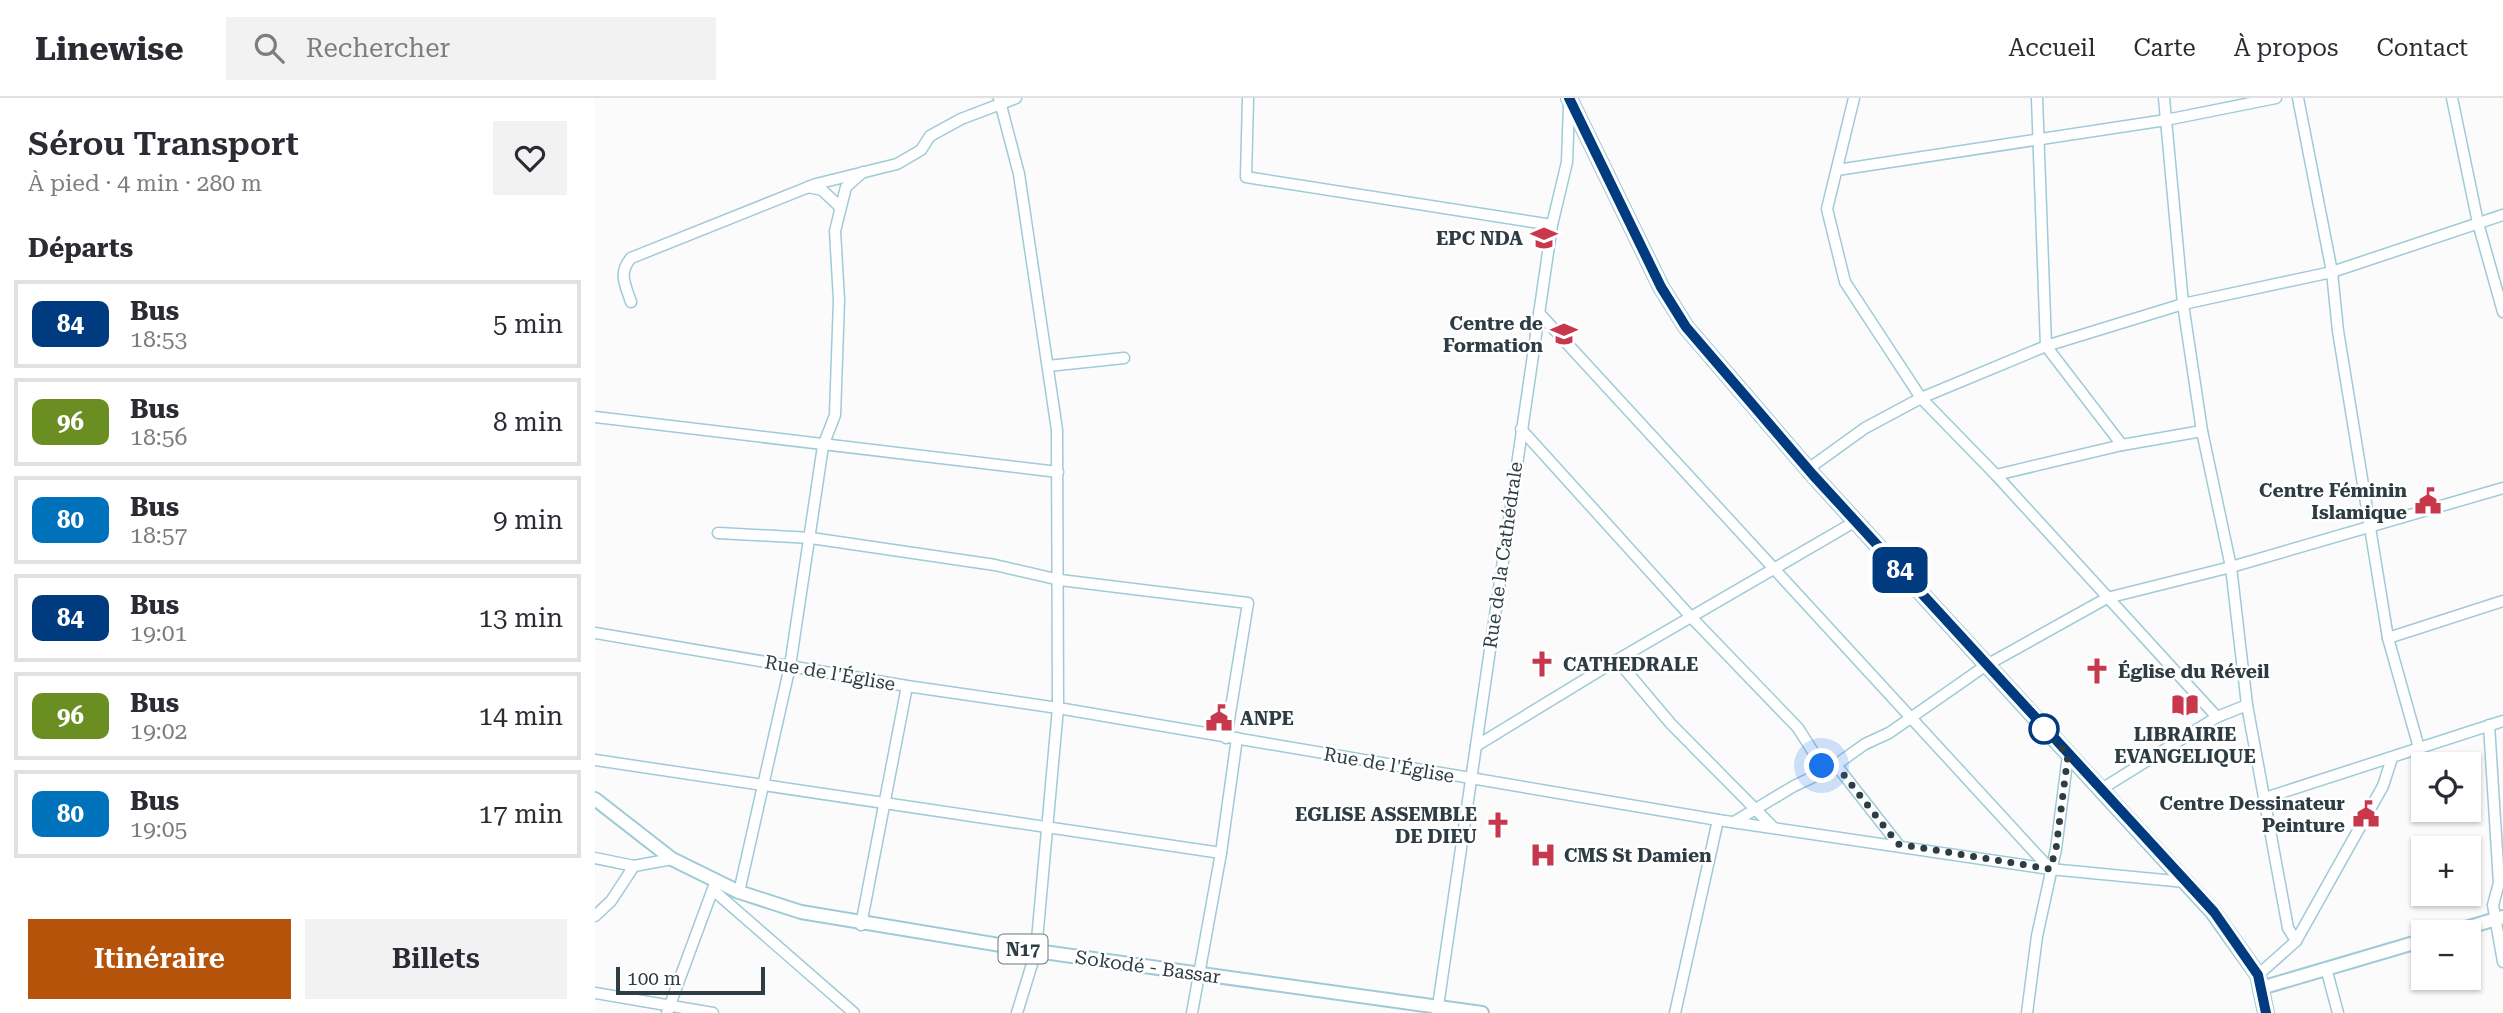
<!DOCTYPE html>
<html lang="fr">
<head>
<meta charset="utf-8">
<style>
  :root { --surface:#fff; --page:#f2f2f3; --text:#2b2b33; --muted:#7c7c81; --line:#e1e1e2; --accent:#b45309 }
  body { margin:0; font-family:"Roboto Serif",serif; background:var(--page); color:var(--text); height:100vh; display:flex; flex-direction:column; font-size:26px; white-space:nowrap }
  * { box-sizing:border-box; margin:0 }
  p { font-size:23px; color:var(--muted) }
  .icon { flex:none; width:38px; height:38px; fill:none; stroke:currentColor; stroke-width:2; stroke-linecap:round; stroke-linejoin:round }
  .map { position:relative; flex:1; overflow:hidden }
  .sheet { display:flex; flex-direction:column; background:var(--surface); width:595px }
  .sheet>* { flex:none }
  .badge { padding:0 14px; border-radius:10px; font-size:24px; line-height:46px }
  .fabs { position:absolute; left:1816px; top:654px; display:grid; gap:14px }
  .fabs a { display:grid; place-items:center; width:70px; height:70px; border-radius:0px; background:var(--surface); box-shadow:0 2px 5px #0004; font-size:35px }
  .scale { position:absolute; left:21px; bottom:18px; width:149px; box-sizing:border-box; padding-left:7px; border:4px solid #2d3d43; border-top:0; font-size:19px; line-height:24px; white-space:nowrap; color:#2d3d43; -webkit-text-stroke:5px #fff; paint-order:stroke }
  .you { position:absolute; width:35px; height:35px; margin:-18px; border:5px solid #fff; border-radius:50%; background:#1a73e8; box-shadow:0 0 0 10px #1a73e833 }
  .map>.badge { position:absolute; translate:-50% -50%; box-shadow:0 0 0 4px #fff }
  h2 { padding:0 28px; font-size:26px; line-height:63px }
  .round { display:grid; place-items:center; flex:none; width:74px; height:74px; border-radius:0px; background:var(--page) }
  .headline { display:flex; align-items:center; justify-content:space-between; height:119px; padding:0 28px }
  h1 { font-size:33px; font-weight:600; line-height:52px }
  .cta { display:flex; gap:14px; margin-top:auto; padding:14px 28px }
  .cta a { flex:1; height:80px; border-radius:0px; background:var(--accent); color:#fff; font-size:28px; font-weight:600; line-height:80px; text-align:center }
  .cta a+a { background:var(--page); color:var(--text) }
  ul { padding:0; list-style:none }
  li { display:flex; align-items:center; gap:21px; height:88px; margin:0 14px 10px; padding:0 14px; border:4px solid var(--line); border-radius:0px }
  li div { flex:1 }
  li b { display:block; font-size:26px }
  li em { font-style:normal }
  li .badge { min-width:77px; font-weight:700; text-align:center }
  header { display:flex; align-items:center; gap:42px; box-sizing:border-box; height:98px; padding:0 35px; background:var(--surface); border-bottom:2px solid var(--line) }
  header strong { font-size:33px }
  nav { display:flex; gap:38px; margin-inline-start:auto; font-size:24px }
  .search { width:490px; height:63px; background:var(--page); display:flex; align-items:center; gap:18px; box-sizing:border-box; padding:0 24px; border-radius:0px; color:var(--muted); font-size:26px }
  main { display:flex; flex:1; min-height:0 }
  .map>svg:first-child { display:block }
</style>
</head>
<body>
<header>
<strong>Linewise</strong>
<div class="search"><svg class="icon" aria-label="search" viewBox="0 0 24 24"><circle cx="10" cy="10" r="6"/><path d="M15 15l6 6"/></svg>Rechercher</div>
<nav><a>Accueil</a><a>Carte</a><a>À propos</a><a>Contact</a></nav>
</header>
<main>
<section class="sheet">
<div class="headline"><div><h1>Sérou Transport</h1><p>À pied · 4 min · 280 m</p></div><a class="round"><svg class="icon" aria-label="heart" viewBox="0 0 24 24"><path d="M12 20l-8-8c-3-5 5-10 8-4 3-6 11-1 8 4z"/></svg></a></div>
<h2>Départs</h2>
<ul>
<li><span class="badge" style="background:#003b80;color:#fff">84</span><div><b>Bus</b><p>18:53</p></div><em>5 min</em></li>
<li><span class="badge" style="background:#6b8e23;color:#fff">96</span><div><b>Bus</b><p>18:56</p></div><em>8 min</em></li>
<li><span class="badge" style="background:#0072bc;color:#fff">80</span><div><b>Bus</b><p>18:57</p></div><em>9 min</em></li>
<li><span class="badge" style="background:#003b80;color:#fff">84</span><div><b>Bus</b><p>19:01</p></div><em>13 min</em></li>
<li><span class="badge" style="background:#6b8e23;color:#fff">96</span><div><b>Bus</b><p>19:02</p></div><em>14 min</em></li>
<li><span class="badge" style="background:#0072bc;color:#fff">80</span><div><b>Bus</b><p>19:05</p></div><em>17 min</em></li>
</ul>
<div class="cta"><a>Itinéraire</a><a>Billets</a></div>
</section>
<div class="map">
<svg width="1908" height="915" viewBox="0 0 1908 915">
  <rect width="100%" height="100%" fill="#fbfbfb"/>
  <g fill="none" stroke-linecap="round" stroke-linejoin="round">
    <!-- minor casing -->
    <g stroke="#a0cad8" stroke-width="13">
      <g id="minor">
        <path d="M 404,0 L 424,76 L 462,332 L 463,610 L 441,853 L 422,915"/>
        <path d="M 653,0 L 651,79 L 957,127"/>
        <path d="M 1259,0 L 1232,111 L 1250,184 L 1326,300 L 1401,377 L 1622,619"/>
        <path d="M 1442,0 L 1451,248 L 1527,347"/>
        <path d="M 1569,0 L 1588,206 L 1607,333 L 1636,469 L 1652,607 L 1693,830 L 1701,843 L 1663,877"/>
        <path d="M 1703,0 L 1737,174 L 1743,233 L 1793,540 L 1824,650"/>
        <path d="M 1857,0 L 1883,125 L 1908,214"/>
        <path d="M 1242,72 L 1571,22 L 1681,0"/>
        <path d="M 213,89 L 227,92 L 244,108"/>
        <path d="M 36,204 C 30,186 23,175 36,160 L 221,86 L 302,66 L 326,52 L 335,38 L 366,21 L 421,0"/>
        <path d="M 944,215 L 1455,771"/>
        <path d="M 453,268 L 529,260"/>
        <path d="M 0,319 L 463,374"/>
        <path d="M 926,331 L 1096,519 L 1203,630 L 1227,668 L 1245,672 L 1303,746"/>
        <path d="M 1213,371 L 1270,330 L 1326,300 L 1451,248 L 1588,206 L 1737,174 L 1908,117"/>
        <path d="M 1401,377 L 1527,347 L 1607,333"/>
        <path d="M 123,435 L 216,440 L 400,467 L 465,482 L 653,505 L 631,640"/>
        <path d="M 0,535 L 312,588 L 463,610 L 1123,722 L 1455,771 L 1590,784"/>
        <path d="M 1793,540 L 1908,503"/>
        <path d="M 1022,562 L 1076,626 L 1178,729"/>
        <path d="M 1894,627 L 1904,785 L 1898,807 L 1908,864"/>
        <path d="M 881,648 L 1022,562 L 1261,423"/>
        <path d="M 0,662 L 626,755"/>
        <path d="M 1505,692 L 1622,619 L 1652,607"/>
        <path d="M 1670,700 L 1908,623"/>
        <path d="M 1139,724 L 1199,688 L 1235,671 L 1270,646 L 1294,635 L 1390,568 L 1512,500 L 1636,469 L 1908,390"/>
        <path d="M 0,760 L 39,768 L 77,761"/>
        <path d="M 118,792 L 259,915"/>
        <path d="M 144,794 L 195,568 L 228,348 L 240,317 L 244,202 L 240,133 L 251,89 L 268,74"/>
        <path d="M 0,818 L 16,803 L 39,768"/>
        <path d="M 266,827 L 312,588"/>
        <path d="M 1701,843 L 1788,688 L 1797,660"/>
        <path d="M 1731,870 L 1743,915"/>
        <path d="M 0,895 L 118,915"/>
        <path d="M 72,915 L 119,788"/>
        <path d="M 597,915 L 626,755 L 642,640"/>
        <path d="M 842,915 L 957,127 L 972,64 L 974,8"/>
        <path d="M 1080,915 L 1123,722"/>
        <path d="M 1432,915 L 1442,838 L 1461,751 L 1473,657"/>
      </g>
    </g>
    <!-- major casing -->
    <g stroke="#a0cad8" stroke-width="16">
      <g id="major">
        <path d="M 0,701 L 77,761 L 144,794 L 206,814 L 441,853 L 887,915"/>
        <path d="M 1854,835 L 1908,819"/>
        <path d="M 1666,890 L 1829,842"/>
      </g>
    </g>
    <!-- highway casing -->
    <g stroke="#a0cad8" stroke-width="18">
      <path id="highway" d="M 974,0 L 1066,189 L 1091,229 L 1218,377 L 1618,814 L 1663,877 L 1671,915"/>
    </g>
    <!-- minor -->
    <use href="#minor" stroke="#fff" stroke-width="10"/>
    <!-- major -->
    <use href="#major" stroke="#fff" stroke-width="12"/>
    <!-- highway -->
    <use href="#highway" stroke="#fff" stroke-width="14"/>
  </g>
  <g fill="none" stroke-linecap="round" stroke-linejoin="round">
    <!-- line casing -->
    <g stroke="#fff" stroke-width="16">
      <path id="line" d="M 974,0 L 1066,189 L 1091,229 L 1218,377 L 1619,814 L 1663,877 L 1671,915"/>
    </g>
    <!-- line -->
    <use href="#line" stroke="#003b80" stroke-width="10"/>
    <!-- walk -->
    <path stroke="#2d3d43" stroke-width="7" stroke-dasharray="0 12.6" d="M 1227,668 L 1245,672 L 1303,746 L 1455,771 L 1461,751 L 1473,657 L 1449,631"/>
  </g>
  <!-- icons -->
  <defs>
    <g id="school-bare" transform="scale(2.1)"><path d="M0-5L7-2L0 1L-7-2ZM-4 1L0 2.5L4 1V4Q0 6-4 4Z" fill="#c8384d" stroke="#fff" stroke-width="2.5" paint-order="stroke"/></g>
    <g id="university-bare" transform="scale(2.1)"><path d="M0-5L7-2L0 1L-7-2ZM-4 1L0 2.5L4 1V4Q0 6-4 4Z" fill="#c8384d" stroke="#fff" stroke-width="2.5" paint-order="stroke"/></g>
    <g id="civic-bare" transform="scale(2.1)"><path d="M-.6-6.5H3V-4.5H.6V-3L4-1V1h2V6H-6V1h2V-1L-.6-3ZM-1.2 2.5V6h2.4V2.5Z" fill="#c8384d" stroke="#fff" stroke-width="2.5" paint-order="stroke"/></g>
    <g id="church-bare" transform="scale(2.1)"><path d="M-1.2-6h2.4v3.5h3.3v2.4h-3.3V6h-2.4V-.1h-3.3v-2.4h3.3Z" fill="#c8384d" stroke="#fff" stroke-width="2.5" paint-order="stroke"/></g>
    <g id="library-bare" transform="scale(2.1)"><path d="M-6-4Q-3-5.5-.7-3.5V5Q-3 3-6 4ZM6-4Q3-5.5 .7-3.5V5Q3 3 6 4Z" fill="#c8384d" stroke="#fff" stroke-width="2.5" paint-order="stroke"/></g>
    <g id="hospital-bare" transform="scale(2.1)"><path d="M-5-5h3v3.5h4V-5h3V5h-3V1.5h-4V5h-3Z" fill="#c8384d" stroke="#fff" stroke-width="2.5" paint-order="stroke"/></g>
  </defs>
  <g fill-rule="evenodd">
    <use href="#school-bare" x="949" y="140"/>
    <use href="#university-bare" x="969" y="236"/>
    <use href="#civic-bare" x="1833" y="403"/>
    <use href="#church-bare" x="947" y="566"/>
    <use href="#church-bare" x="1502" y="573"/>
    <use href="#library-bare" x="1590" y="607"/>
    <use href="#civic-bare" x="624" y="620"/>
    <use href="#civic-bare" x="1771" y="716"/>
    <use href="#church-bare" x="903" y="727"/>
    <use href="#hospital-bare" x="948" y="757"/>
  </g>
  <!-- markers -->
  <circle fill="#fff" stroke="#003b80" stroke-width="3.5" cx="1449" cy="631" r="14"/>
  <g text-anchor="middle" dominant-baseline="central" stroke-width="5" stroke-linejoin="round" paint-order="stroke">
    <!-- shield labels -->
    <rect fill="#fff" stroke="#6c777b" stroke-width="2" x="403.5" y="836.5" width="49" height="29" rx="5"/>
    <g font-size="18" font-weight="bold" fill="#2d3d43">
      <text x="428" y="851">N17</text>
    </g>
    <!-- poi labels -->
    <g font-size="19" font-weight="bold" fill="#2d3d43" stroke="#fff" text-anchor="end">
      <text x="928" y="140">EPC NDA</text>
      <text x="948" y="225">Centre de<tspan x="948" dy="22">Formation</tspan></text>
      <text x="1812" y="392">Centre Féminin<tspan x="1812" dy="22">Islamique</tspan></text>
      <text x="968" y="566" text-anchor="start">CATHEDRALE</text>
      <text x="1523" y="573" text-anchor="start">Église du Réveil</text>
      <text x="645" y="620" text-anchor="start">ANPE</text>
      <text x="1590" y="636" text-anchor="middle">LIBRAIRIE<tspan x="1590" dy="22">EVANGELIQUE</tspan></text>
      <text x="1750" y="705">Centre Dessinateur<tspan x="1750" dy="22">Peinture</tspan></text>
      <text x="882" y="716">EGLISE ASSEMBLE<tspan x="882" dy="22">DE DIEU</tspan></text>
      <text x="969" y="757" text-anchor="start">CMS St Damien</text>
    </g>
    <!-- street labels -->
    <g font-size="19" fill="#2d3d43" stroke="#fff">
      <text transform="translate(908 457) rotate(-82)">Rue de la Cathédrale</text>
      <text transform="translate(235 575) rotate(10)">Rue de l'Église</text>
      <text transform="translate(794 667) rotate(10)">Rue de l'Église</text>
      <text transform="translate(553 869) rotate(8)">Sokodé - Bassar</text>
    </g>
  </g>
</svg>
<div class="fabs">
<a><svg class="icon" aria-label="locate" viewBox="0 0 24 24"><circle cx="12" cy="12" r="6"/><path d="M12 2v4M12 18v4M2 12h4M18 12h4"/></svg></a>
<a>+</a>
<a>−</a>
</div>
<div class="scale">100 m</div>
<div class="you" style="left:1227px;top:668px"></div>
<b class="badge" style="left:1305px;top:472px;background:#003b80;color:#fff">84</b>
</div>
</main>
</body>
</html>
